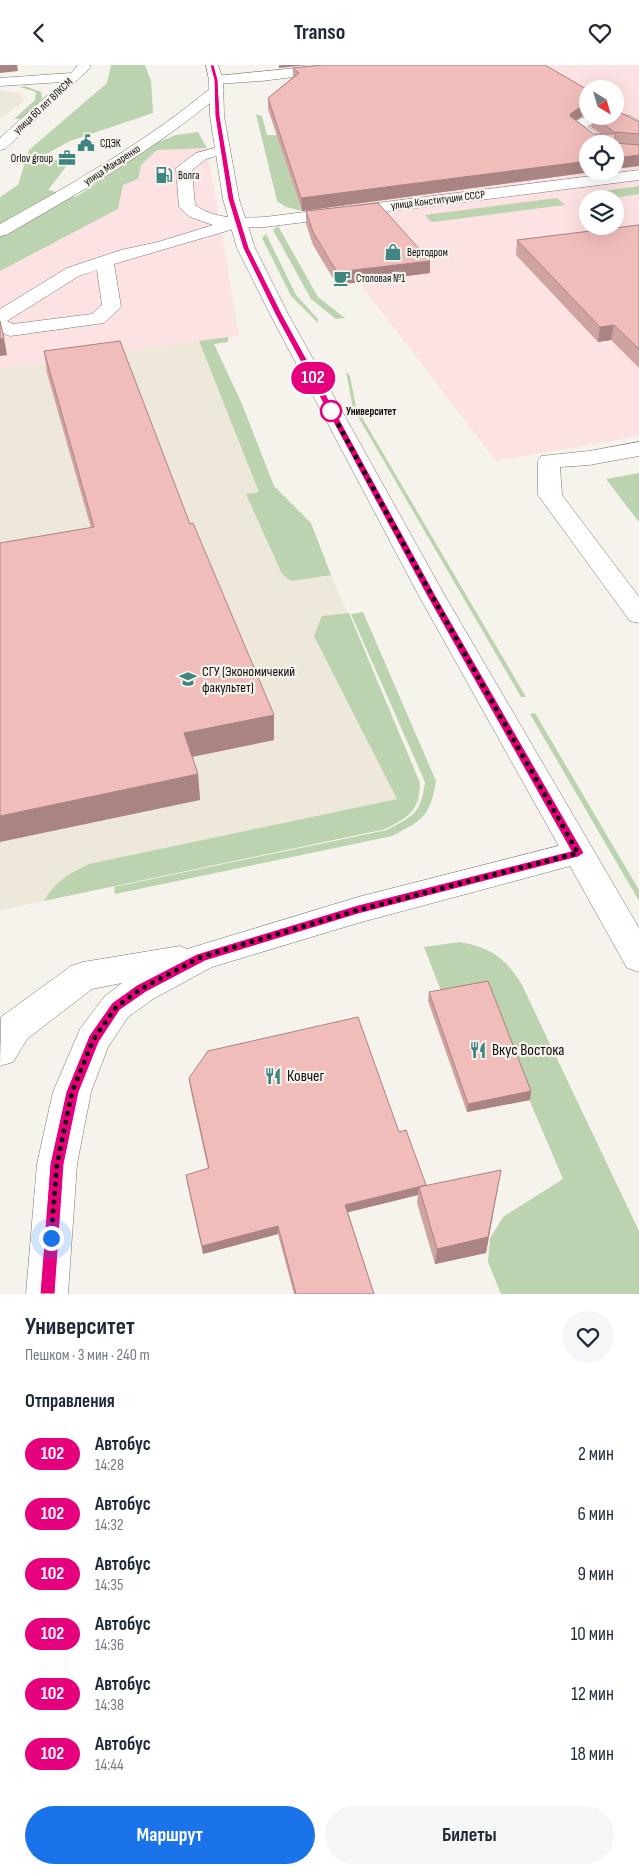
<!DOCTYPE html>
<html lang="ru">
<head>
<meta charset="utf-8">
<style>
  :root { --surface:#fff; --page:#f6f6f7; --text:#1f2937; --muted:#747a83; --accent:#1a73e8 }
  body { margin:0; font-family:"Sofia Sans Condensed",sans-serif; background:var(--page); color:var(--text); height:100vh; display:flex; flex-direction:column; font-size:19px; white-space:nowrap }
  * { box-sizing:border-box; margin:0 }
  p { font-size:16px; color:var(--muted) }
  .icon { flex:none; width:28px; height:28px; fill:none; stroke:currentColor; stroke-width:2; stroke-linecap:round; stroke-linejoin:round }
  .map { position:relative; height:1229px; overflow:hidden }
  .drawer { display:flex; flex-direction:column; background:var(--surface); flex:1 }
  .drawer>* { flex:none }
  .badge { padding:0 10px; border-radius:16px; font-size:18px; line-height:32px }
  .needle { width:32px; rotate:143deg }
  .tools { position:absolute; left:579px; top:15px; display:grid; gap:10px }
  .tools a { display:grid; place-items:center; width:45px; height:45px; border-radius:50%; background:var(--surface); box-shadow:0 5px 20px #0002; font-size:25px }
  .you { position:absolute; width:25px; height:25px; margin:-12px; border:4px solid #fff; border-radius:50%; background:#1a73e8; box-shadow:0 0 0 8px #1a73e833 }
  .map>.badge { position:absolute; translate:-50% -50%; box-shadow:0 0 0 2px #fff }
  h2 { padding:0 25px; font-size:19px; line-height:45px }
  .round { display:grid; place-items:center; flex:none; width:52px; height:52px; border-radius:26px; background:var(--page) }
  .overview { display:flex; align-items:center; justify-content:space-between; height:85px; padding:0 25px }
  h1 { font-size:24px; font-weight:700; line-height:38px }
  .cta { display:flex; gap:10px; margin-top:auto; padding:10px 25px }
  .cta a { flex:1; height:58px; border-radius:30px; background:var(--accent); color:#fff; font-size:20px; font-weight:700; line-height:58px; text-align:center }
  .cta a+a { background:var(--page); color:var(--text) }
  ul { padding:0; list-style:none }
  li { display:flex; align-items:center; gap:15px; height:60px; padding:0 25px }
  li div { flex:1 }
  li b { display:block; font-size:19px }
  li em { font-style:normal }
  li .badge { min-width:55px; font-weight:700; text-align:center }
  header { display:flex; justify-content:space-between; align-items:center; height:65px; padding:0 25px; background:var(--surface); font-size:22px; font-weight:700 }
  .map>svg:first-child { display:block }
</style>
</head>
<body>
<header><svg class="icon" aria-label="back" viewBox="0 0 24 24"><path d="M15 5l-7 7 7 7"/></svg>Transo<svg class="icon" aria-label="heart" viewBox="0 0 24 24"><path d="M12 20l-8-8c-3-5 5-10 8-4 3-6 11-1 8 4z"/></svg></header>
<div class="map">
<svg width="639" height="1229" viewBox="0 0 639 1229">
  <rect width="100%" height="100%" fill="#f6f3ed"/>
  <!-- industrial -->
  <g fill="#fde2e3" fill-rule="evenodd">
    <path d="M 290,0 L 639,0 L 639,371 L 496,396 L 371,233 L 341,190 L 347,154 L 331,137 ZM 588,24 L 615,24 L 615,51 L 588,51 ZM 588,79 L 615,79 L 615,106 L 588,106 ZM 588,134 L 615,134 L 615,161 L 588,161 Z"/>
    <path d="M 207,83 L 239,271 L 0,304 L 0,206 L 118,144 L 123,120 L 138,114 L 141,100 L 157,85 Z"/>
  </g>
  <!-- built -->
  <g fill="#eee8da">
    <path d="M 0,25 L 21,28 L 24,36 L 0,54 Z"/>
    <path d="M 199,276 L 260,427 L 309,504 L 331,510 L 420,718 L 419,736 L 410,750 L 0,846 L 0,304 Z"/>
  </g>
  <!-- green -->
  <g fill="#bbd3ae">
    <path d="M 111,0 L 145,0 L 151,16 L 153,48 L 70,76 L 41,92 L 69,98 L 48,125 L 76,132 L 156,78 L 176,70 L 198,67 L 207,83 L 157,85 L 141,100 L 138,114 L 123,120 L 118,144 L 0,206 L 0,132 L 18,120 L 29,85 L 107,18 Z"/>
    <path d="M 25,21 L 41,27 L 42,34 L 24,54 L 14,54 L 35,35 L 36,27 L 20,22 Z"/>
    <path d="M 256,49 L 262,51 L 267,70 L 277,70 L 302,146 L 286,142 L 277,136 Z"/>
    <path d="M 639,121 L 639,129 L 608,134 L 604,134 L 595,127 Z"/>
    <path d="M 557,133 L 565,140 L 433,157 L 430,156 L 425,150 Z"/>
    <path d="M 278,161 L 318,232 L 345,253 L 336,254 L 311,234 L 273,165 Z"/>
    <path d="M 266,169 L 296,230 L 318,254 L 318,258 L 291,231 L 262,173 Z"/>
    <path d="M 228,272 L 228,277 L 214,279 L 242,339 L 274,421 L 311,458 L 331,510 L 291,516 L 282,509 L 246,429 L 259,427 L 199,276 Z"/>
    <path d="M 346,307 L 350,311 L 356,342 L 526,632 L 521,632 L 353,343 Z"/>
    <path d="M 639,408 L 639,457 L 606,414 Z"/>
    <path d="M 363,547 L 436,716 C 430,752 423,755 392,771 L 115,829 L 114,822 L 387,765 C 413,751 421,749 425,717 L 351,549 Z"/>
    <path d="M 349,548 L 420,718 C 418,748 410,750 386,764 L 44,836 C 56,816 68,809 89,799 L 397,734 L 314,571 L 322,551 Z"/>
    <path d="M 535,648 L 639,825 L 639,836 L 530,649 Z"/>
    <path d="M 460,877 C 491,883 504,892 521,918 L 639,1166 L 639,1229 L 501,1229 L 488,1197 L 490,1173 L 503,1152 L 563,1114 L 528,1032 L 468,996 L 424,882 Z"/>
  </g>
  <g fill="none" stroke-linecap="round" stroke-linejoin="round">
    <!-- minor casing -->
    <g stroke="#787570" stroke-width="1">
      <g id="minor">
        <path d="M 78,0 L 90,0 L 90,3 L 5,84 L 0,85 L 0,73 L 62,17 L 0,21 L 0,13 L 71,8 Z"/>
        <path d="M 327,0 L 365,0 L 359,4 L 261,16 L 216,19 L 209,15 L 216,11 Z"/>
        <path d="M 217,21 L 224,25 L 222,28 C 156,84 81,127 6,170 L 0,171 L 0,159 C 74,118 147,76 212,22 Z"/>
        <path d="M 615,48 L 630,51 L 639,56 L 639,67 L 620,57 L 600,58 L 587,61 L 611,79 L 594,79 L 570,61 C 580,48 600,51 615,51 Z"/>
        <path d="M 222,81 L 227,82 L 229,85 L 227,88 L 206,94 L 192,105 L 195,140 C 216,155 240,153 265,152 L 639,105 L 639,115 L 265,162 L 237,163 L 114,199 L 121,242 L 104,258 L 10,271 L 0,267 L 0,244 L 67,203 L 121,185 L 158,177 L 213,160 L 190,152 L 179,142 L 176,103 L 196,88 ZM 97,205 L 102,240 L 92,249 L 13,259 L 7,256 L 79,211 Z"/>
        <path d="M 639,377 L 639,391 L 589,400 L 560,402 L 562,430 L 639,532 L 639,558 L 630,556 L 538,430 L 538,396 L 541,391 L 589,386 Z"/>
        <path d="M 578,776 L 589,780 L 594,788 L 589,796 L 358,858 L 212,902 L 153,934 L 128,952 L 108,982 L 91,1027 L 77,1099 L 68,1229 L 26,1229 L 37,1099 L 53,1027 L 80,964 L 104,932 L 122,918 L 92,924 L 27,974 L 13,997 L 0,1001 L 1,952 L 71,901 L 83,897 L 180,881 L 187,884 L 358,832 Z"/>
      </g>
    </g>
    <!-- major casing -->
    <g stroke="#787570" stroke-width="1">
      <path id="major" d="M 206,0 L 218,0 L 223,15 L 224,51 L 239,134 L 255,183 L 288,249 L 445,531 L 639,863 L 639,907 L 627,903 L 419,531 L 270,249 L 237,183 L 223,134 L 210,51 L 209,15 Z"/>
    </g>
    <!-- minor -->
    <use href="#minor" fill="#fff" fill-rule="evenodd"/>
    <!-- major -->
    <use href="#major" fill="#fff" fill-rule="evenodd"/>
  </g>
  <!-- wall -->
  <g fill="#cfa3a0">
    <path d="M 293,3 L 588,25 L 588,50 L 584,50 L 576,55 L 594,69 L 601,69 L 591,62 L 593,51 L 615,51 L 639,57 L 639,101 L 588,106 L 599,106 L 302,146 L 268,44 L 268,33 L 293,12 Z"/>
    <path d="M 306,146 L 430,196 L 430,208 L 337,220 L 313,180 L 306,159 Z"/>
    <path d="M 639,160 L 639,303 L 611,275 L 598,277 L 516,190 L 517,175 Z"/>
    <path d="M 44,286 L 190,459 L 274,675 L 192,692 L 198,709 L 200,735 L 91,463 L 47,308 Z"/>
    <path d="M 429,927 L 531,1026 L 530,1035 L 467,1047 L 428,936 Z"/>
    <path d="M 189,1013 L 399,1067 L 426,1120 L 498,1121 L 486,1188 L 435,1199 L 417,1138 L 418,1130 L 348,1147 L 374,1229 L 294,1229 L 278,1169 L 203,1189 L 187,1118 L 186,1110 L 208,1104 L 190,1022 Z"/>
  </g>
  <!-- shaded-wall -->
  <g fill="#a98482">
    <path d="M 0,0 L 17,0 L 18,6 L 0,8 Z"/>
    <path d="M 279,0 L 308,0 L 279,3 Z"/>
    <path d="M 585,39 L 584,50 L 569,60 L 570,49 Z"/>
    <path d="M 639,90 L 639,101 L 615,104 L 615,93 Z"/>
    <path d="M 588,96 L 588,106 L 599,106 L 302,146 L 301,133 Z"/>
    <path d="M 430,196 L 430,208 L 337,220 L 337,207 Z"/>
    <path d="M 614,260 L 611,275 L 598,277 L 600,262 Z"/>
    <path d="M 4,273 L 7,290 L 0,291 L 0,274 Z"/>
    <path d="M 274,650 L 274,675 L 186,693 L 184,668 Z"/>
    <path d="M 198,709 L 200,735 L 0,777 L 0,751 Z"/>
    <path d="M 531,1026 L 530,1035 L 467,1047 L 468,1039 Z"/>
    <path d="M 501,1105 L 486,1188 L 435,1199 L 437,1184 Z"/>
    <path d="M 419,1122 L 418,1130 L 345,1148 L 345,1140 Z"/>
    <path d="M 278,1161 L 278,1169 L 203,1189 L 202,1181 Z"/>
  </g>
  <!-- building -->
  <g fill="#f1bdba" stroke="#a98482">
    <path d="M 322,0 L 545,0 L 588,25 L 588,39 L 585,39 L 570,49 L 570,51 L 594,69 L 613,69 L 614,67 L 593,51 L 615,51 L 615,48 L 621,48 L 639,57 L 639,69 L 615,67 L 615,78 L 639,80 L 639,90 L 615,93 L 615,79 L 588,79 L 588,96 L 301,133 L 268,33 L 299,8 L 293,3 Z"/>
    <path d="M 378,138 L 430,196 L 337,207 L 313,167 L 306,146 Z"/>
    <path d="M 639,160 L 639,284 L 614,260 L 600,262 L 517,175 Z"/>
    <path d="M 0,256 L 4,273 L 0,274 Z"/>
    <path d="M 120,276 L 190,459 L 193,458 L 274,650 L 184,668 L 198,709 L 0,751 L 0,478 L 94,462 L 44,286 Z"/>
    <path d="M 488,916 L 531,1026 L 468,1039 L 429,927 Z"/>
    <path d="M 358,952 L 399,1067 L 406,1065 L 426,1120 L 345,1140 L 374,1229 L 296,1229 L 278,1161 L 202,1181 L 186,1110 L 209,1103 L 189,1013 L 208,986 Z"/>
    <path d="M 501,1105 L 488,1172 L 437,1184 L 419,1122 Z"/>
  </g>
  <!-- line -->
  <path fill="#e6007e" stroke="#fff" d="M 210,0 L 214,0 L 218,15 L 220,51 L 234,134 L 249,183 L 282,249 L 436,531 L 584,788 L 578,792 L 358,849 L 205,896 L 146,927 L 120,945 L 99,977 L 79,1027 L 64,1099 L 55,1229 L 40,1229 L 50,1099 L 66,1027 L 89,971 L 112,938 L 137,920 L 197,889 L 358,840 L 571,786 L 427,531 L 275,249 L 243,183 L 228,134 L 215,51 L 214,15 Z"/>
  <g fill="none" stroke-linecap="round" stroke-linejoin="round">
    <!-- walk -->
    <path stroke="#0e0d0b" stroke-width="5" stroke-dasharray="0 9" d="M 51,1173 L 57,1099 L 72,1027 L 93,975 L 116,942 L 141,924 L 201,892 L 358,845 L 578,788 L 432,531 L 331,346"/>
  </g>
  <!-- icons -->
  <defs>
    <g id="civic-bare" transform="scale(1.35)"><path d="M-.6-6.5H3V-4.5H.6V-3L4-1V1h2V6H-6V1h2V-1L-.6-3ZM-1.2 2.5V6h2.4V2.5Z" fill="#3e8682" stroke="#f6f3ed" stroke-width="2.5" paint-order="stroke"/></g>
    <g id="office-bare" transform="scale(1.35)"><path d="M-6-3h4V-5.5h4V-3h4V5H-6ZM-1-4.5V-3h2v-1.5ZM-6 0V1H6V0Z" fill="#3e8682" stroke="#f6f3ed" stroke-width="2.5" paint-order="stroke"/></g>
    <g id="fuel-bare" transform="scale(1.35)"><path d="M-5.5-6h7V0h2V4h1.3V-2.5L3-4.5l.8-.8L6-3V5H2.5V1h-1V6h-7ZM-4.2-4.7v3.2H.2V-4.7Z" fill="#3e8682" stroke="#f6f3ed" stroke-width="2.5" paint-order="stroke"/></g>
    <g id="shop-bare" transform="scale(1.35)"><path d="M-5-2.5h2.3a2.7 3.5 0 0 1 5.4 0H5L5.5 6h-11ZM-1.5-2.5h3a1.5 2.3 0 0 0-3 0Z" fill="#3e8682" stroke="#f6f3ed" stroke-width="2.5" paint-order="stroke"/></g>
    <g id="cafe-bare" transform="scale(1.35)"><path d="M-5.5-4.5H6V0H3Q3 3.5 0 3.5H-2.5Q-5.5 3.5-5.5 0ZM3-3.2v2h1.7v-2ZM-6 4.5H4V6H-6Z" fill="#3e8682" stroke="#f6f3ed" stroke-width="2.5" paint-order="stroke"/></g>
    <g id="university-bare" transform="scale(1.35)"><path d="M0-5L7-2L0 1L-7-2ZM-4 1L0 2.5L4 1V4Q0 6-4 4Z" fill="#3e8682" stroke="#f6f3ed" stroke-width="2.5" paint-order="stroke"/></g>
    <g id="restaurant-bare" transform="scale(1.35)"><path d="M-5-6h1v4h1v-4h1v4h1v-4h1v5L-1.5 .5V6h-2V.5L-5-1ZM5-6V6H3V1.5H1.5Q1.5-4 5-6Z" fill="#3e8682" stroke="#f6f3ed" stroke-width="2.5" paint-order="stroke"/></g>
  </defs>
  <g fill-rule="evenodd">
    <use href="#civic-bare" x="86" y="78"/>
    <use href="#office-bare" x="67" y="93"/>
    <use href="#fuel-bare" x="164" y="110"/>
    <use href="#shop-bare" x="393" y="187"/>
    <use href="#cafe-bare" x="342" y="213"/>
    <use href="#university-bare" x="188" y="614"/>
    <use href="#restaurant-bare" x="478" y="985"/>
    <use href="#restaurant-bare" x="273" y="1011"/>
  </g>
  <!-- markers -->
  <circle fill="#fff" stroke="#e6007e" stroke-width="2.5" cx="331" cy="346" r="10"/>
  <g text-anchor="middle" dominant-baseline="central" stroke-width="4.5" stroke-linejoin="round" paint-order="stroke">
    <!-- far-street labels -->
    <g font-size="11" fill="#0e0d0b" stroke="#f6f3ed">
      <text transform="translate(43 41) rotate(-43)">улица 60 лет ВЛКСМ</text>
      <text transform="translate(112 100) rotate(-33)">улица Макаренко</text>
      <text transform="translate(438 135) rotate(-7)">улица Конституции СССР</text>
    </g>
    <!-- far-poi labels -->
    <g font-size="11" fill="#0e0d0b" stroke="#f6f3ed" text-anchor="start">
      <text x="100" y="78">СДЭК</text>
      <text x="53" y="93" text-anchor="end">Orlov group</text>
      <text x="178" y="110">Волга</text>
      <text x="407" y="187">Вертодром</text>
      <text x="356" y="213">Столовая №1</text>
    </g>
    <!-- far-stop labels -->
    <g font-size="11" font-weight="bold" fill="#0e0d0b" stroke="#f6f3ed" text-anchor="start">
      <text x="346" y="346">Университет</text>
    </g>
    <!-- poi labels -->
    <g font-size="14" fill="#0e0d0b" stroke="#f6f3ed" text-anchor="start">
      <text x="202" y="606">СГУ (Экономичекий<tspan x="202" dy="16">факультет)</tspan></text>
    </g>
    <!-- near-poi labels -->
    <g font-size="16" fill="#0e0d0b" stroke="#f6f3ed" text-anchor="start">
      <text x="492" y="985">Вкус Востока</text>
      <text x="287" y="1011">Ковчег</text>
    </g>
  </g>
</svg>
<div class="tools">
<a><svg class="needle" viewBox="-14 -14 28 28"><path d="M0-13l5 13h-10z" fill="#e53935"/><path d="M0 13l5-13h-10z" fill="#747a83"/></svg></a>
<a><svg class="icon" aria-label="locate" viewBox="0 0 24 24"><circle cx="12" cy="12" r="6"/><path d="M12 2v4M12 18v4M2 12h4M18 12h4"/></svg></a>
<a><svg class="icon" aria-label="layers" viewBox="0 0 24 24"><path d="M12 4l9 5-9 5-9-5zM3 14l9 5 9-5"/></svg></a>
</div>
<div class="you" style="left:51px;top:1173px"></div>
<b class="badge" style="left:313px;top:313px;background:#e6007e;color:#fff">102</b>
</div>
<section class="drawer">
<div class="overview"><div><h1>Университет</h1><p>Пешком · 3 мин · 240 m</p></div><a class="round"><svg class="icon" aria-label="heart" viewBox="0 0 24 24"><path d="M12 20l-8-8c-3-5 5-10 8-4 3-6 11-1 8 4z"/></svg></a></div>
<h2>Отправления</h2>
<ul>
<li><span class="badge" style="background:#e6007e;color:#fff">102</span><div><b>Автобус</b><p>14:28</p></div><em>2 мин</em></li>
<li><span class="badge" style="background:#e6007e;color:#fff">102</span><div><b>Автобус</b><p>14:32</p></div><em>6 мин</em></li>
<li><span class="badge" style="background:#e6007e;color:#fff">102</span><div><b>Автобус</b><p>14:35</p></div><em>9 мин</em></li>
<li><span class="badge" style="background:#e6007e;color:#fff">102</span><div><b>Автобус</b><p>14:36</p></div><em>10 мин</em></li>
<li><span class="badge" style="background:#e6007e;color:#fff">102</span><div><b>Автобус</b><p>14:38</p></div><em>12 мин</em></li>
<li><span class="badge" style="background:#e6007e;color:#fff">102</span><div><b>Автобус</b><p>14:44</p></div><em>18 мин</em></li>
</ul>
<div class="cta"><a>Маршрут</a><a>Билеты</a></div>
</section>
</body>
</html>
